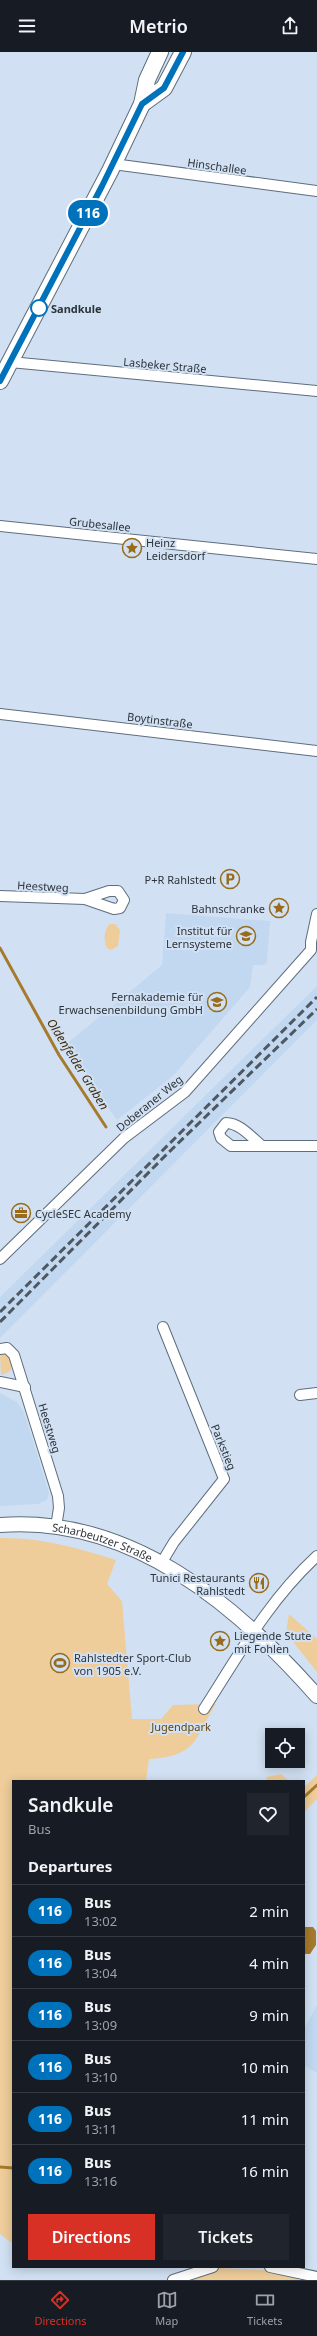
<!DOCTYPE html>
<html lang="en">
<head>
<meta charset="utf-8">
<style>
  :root { --surface:#171b24; --page:#20242c; --text:#f1f3f6; --muted:#9ea1a6; --line:#363941; --accent:#d93025 }
  body { margin:0; font-family:"Noto Sans",sans-serif; background:var(--page); color:var(--text); height:100vh; display:flex; flex-direction:column; font-size:15px; white-space:nowrap }
  * { box-sizing:border-box; margin:0 }
  p { font-size:13px; color:var(--muted) }
  .icon { flex:none; width:22px; height:22px; fill:none; stroke:currentColor; stroke-width:2; stroke-linecap:round; stroke-linejoin:round }
  .map { position:relative; flex:1; overflow:hidden }
  .panel { position:absolute; left:12px; top:1728px; width:293px; height:488px; display:flex; flex-direction:column; background:var(--surface); border-radius:0px; box-shadow:0 2px 10px #0003 }
  .panel>* { flex:none }
  .badge { padding:0 8px; border-radius:13px; font-size:14px; line-height:26px }
  .tools { position:absolute; left:265px; top:1676px; display:grid; gap:8px }
  .tools a { display:grid; place-items:center; width:40px; height:40px; border-radius:0px; background:var(--surface); box-shadow:0 2px 10px #0003; font-size:20px }
  .map>.badge { position:absolute; translate:-50% -50%; box-shadow:0 0 0 2px #fff }
  h2 { padding:0 16px; font-size:15px; line-height:36px }
  .round { display:grid; place-items:center; flex:none; width:42px; height:42px; border-radius:0px; background:var(--page) }
  .headline { display:flex; align-items:center; justify-content:space-between; height:68px; padding:0 16px }
  h1 { font-size:19px; font-weight:600; line-height:30px }
  .cta { display:flex; gap:8px; margin-top:auto; padding:8px 16px }
  .cta a { flex:1; height:46px; border-radius:0px; background:var(--accent); color:#fff; font-size:16px; font-weight:600; line-height:46px; text-align:center }
  .cta a+a { background:var(--page); color:var(--text) }
  ul { padding:0; list-style:none }
  li { display:flex; align-items:center; gap:12px; height:52px; padding:0 16px; border-top:1px solid var(--line) }
  li div { flex:1 }
  li b { display:block; font-size:15px }
  li em { font-style:normal }
  li .badge { min-width:44px; font-weight:700; text-align:center }
  header { display:flex; justify-content:space-between; align-items:center; height:52px; padding:0 16px; background:var(--surface); font-size:18px; font-weight:600 }
  .menu { display:flex; justify-content:space-around; align-items:center; height:56px; border-top:1px solid var(--line); background:var(--surface); font-size:11px; color:var(--muted) }
  .menu a { display:grid; justify-items:center; gap:2px }
  .menu .on { color:var(--accent) }
  .map>svg:first-child { display:block }
</style>
</head>
<body>
<header><svg class="icon" aria-label="menu" viewBox="0 0 24 24"><path d="M4 6h16M4 12h16M4 18h16"/></svg>Metrio<svg class="icon" aria-label="share" viewBox="0 0 24 24"><path d="M12 15V3M7 8l5-5 5 5M5 13v7h14v-7"/></svg></header>
<div class="map">
<svg width="317" height="2228" viewBox="0 0 317 2228">
  <rect width="100%" height="100%" fill="#d1e1f3"/>
  <!-- built -->
  <g fill="#c2d8f0">
    <path d="M 166,861 L 270,869 L 267,910 L 264,913 L 253,913 L 250,935 L 173,1024 L 117,1068 L 64,994 L 162,913 Z"/>
    <path d="M 317,934 L 317,968 L 0,1286 L 0,1245 Z"/>
    <path d="M 0,1341 L 17,1350 L 24,1360 L 49,1441 L 47,1448 L 38,1452 L 0,1454 Z"/>
    <path d="M 317,1953 L 317,2021 L 304,2013 L 304,1977 Z"/>
  </g>
  <!-- green -->
  <g fill="#eecd9a">
    <path d="M 110,872 L 115,872 L 120,878 L 118,894 L 111,898 L 107,896 C 103,889 104,877 110,872 Z"/>
    <path d="M 0,1302 L 5,1302 C 12,1308 15,1312 9,1320 L 1,1323 Z"/>
    <path d="M 0,1486 C 40,1485 78,1496 116,1508 L 107,1532 L 122,1549 L 132,1667 L 161,1667 L 173,1653 L 216,1652 C 194,1687 198,1704 149,1707 L 146,1729 L 13,1729 L 13,2192 L 0,2182 Z"/>
    <path d="M 289,1562 L 317,1587 L 317,1620 L 286,1581 Z"/>
    <path d="M 281,1722 L 289,1729 L 267,1729 L 266,1725 Z"/>
    <path d="M 317,1723 L 317,1747 L 304,1760 L 304,1735 Z"/>
    <path d="M 220,2216 L 278,2219 L 296,2224 L 298,2228 L 180,2228 Z"/>
  </g>
  <!-- water -->
  <path fill="#a67a2d" d="M 304,1875 L 313,1875 L 316,1879 L 316,1893 L 310,1902 L 304,1902 Z"/>
  <g fill="none" stroke-linecap="round" stroke-linejoin="round">
    <!-- stream -->
    <g stroke="#a67a2d" stroke-width="3">
      <path d="M 0,896 L 59,1003 L 106,1075"/>
      <path d="M 304,1745 L 317,1733"/>
      <path d="M 0,2115 L 13,2116"/>
    </g>
    <!-- street casing -->
    <g stroke="#5e6d7d" stroke-width="12">
      <g id="street">
        <path d="M 113,112 L 317,139"/>
        <path d="M 10,310 L 317,339"/>
        <path d="M 0,474 L 317,507"/>
        <path d="M 0,662 L 317,699"/>
        <path d="M 0,844 L 85,847 L 114,857 L 120,856 L 124,848 L 118,839 L 109,839 L 85,847"/>
        <path d="M 262,1094 C 252,1086 240,1071 226,1071 L 219,1080 L 221,1086 L 231,1094 L 317,1094"/>
        <path d="M 0,1207 L 124,1086 L 185,1040 L 311,898 L 311,890 L 317,862"/>
        <path d="M 0,1297 L 7,1296 L 14,1303 L 58,1444 L 59,1456 L 56,1475"/>
        <path d="M 0,1330 L 25,1335"/>
        <path d="M 300,1343 L 317,1341"/>
        <path d="M 162,1510 L 174,1490 L 224,1427 L 163,1275"/>
        <path d="M 204,1657 C 238,1604 269,1548 317,1504"/>
        <path d="M 270,2215 L 317,2225"/>
        <path d="M 173,2228 L 213,2215"/>
      </g>
    </g>
    <!-- secondary casing -->
    <g stroke="#5e6d7d" stroke-width="16">
      <g id="secondary">
        <path id="s1" d="M 0,1473 C 130,1463 236,1552 317,1644"/>
      </g>
    </g>
    <!-- primary casing -->
    <g stroke="#5e6d7d" stroke-width="18">
      <g id="primary">
        <path d="M 142,52 L 164,36 L 183,0"/>
        <path d="M 0,329 L 110,119 L 142,52 L 147,28 L 160,0"/>
      </g>
    </g>
    <!-- street -->
    <use href="#street" stroke="#fff" stroke-width="10"/>
    <!-- secondary -->
    <use href="#secondary" stroke="#fff" stroke-width="14"/>
    <!-- primary -->
    <use href="#primary" stroke="#fff" stroke-width="16"/>
    <!-- rail -->
    <g stroke="#4f5760" stroke-width="3" stroke-dasharray="8 4" stroke-linecap="butt">
      <path d="M 0,1260 L 317,945"/>
      <path d="M 0,1270 L 168,1101 L 317,957"/>
    </g>
  </g>
  <g fill="none" stroke-linecap="round" stroke-linejoin="round">
    <!-- line casing -->
    <g stroke="#fff" stroke-width="9">
      <path id="line" d="M 0,329 L 102,134 L 142,52 L 164,36 L 183,0"/>
    </g>
    <!-- line -->
    <use href="#line" stroke="#0072bc" stroke-width="6"/>
  </g>
  <!-- icons -->
  <defs>
    <g id="sight-ring" transform="scale(1)"><circle r="9.5" fill="#d1e1f3" stroke="#986c1a" stroke-width="1.5"/><path d="M0-6L1.8-2.2L6-1.7L2.9 1.2L3.7 5.4L0 3.3L-3.7 5.4L-2.9 1.2L-6-1.7L-1.8-2.2Z" fill="#986c1a"/></g>
    <g id="parking-ring" transform="scale(1)"><circle r="9.5" fill="#d1e1f3" stroke="#986c1a" stroke-width="1.5"/><path d="M-3.5-5.5H1a3.5 3.5 0 0 1 0 7H-1V5.5H-3.5ZM-1-3.4V-.6H.8a1.4 1.4 0 0 0 0-2.8Z" fill="#986c1a"/></g>
    <g id="university-ring" transform="scale(1)"><circle r="9.5" fill="#d1e1f3" stroke="#986c1a" stroke-width="1.5"/><path d="M0-5L7-2L0 1L-7-2ZM-4 1L0 2.5L4 1V4Q0 6-4 4Z" fill="#986c1a"/></g>
    <g id="office-ring" transform="scale(1)"><circle r="9.5" fill="#d1e1f3" stroke="#986c1a" stroke-width="1.5"/><path d="M-6-3h4V-5.5h4V-3h4V5H-6ZM-1-4.5V-3h2v-1.5ZM-6 0V1H6V0Z" fill="#986c1a"/></g>
    <g id="restaurant-ring" transform="scale(1)"><circle r="9.5" fill="#d1e1f3" stroke="#986c1a" stroke-width="1.5"/><path d="M-5-6h1v4h1v-4h1v4h1v-4h1v5L-1.5 .5V6h-2V.5L-5-1ZM5-6V6H3V1.5H1.5Q1.5-4 5-6Z" fill="#986c1a"/></g>
    <g id="stadium-ring" transform="scale(1)"><circle r="9.5" fill="#d1e1f3" stroke="#986c1a" stroke-width="1.5"/><path d="M0-5a6.5 5 0 1 0 0 10a6.5 5 0 1 0 0-10ZM-3.5-1.8h7v3.6h-7Z" fill="#986c1a"/></g>
  </defs>
  <g fill-rule="evenodd">
    <use href="#sight-ring" x="132" y="496"/>
    <use href="#parking-ring" x="230" y="827"/>
    <use href="#sight-ring" x="279" y="856"/>
    <use href="#university-ring" x="246" y="884"/>
    <use href="#university-ring" x="217" y="950"/>
    <use href="#office-ring" x="21" y="1161"/>
    <use href="#restaurant-ring" x="259" y="1531"/>
    <use href="#sight-ring" x="220" y="1589"/>
    <use href="#stadium-ring" x="60" y="1611"/>
  </g>
  <!-- markers -->
  <circle fill="#fff" stroke="#0072bc" stroke-width="2" cx="39" cy="256" r="8"/>
  <g text-anchor="middle" dominant-baseline="central" stroke-width="4" stroke-linejoin="round" paint-order="stroke">
    <!-- street labels -->
    <g font-size="11" fill="#2d333a" stroke="#d1e1f3">
      <text transform="translate(217 114) rotate(8)">Hinschallee</text>
      <text transform="translate(165 313) rotate(5)">Lasbeker Straße</text>
      <text transform="translate(100 472) rotate(6)">Grubesallee</text>
      <text transform="translate(160 668) rotate(7)">Boytinstraße</text>
      <text transform="translate(43 834) rotate(3)">Heestweg</text>
      <text transform="translate(149 1051) rotate(-39)">Doberaner Weg</text>
      <text transform="translate(50 1376) rotate(73)">Heestweg</text>
      <text transform="translate(224 1395) rotate(68)">Parkstieg</text>
      <text stroke="none"><textPath href="#s1" startOffset="105">Scharbeutzer Straße</textPath></text>
    </g>
    <!-- stop labels -->
    <g font-size="11" font-weight="bold" fill="#2d333a" stroke="#d1e1f3" text-anchor="start">
      <text x="51" y="256">Sandkule</text>
    </g>
    <!-- poi labels -->
    <g font-size="11" fill="#2d333a" stroke="#d1e1f3" text-anchor="end">
      <text x="146" y="490" text-anchor="start">Heinz<tspan x="146" dy="13">Leidersdorf</tspan></text>
      <text x="216" y="827">P+R Rahlstedt</text>
      <text x="265" y="856">Bahnschranke</text>
      <text x="232" y="878">Institut für<tspan x="232" dy="13">Lernsysteme</tspan></text>
      <text x="203" y="944">Fernakademie für<tspan x="203" dy="13">Erwachsenenbildung GmbH</tspan></text>
      <text x="35" y="1161" text-anchor="start">CycleSEC Academy</text>
      <text x="245" y="1525">Tunici Restaurants<tspan x="245" dy="13">Rahlstedt</tspan></text>
      <text x="234" y="1583" text-anchor="start">Liegende Stute<tspan x="234" dy="13">mit Fohlen</tspan></text>
      <text x="74" y="1605" text-anchor="start">Rahlstedter Sport-Club<tspan x="74" dy="13">von 1905 e.V.</tspan></text>
    </g>
    <!-- park labels -->
    <g font-size="11" fill="#65460a" stroke="#d1e1f3">
      <text x="181" y="1674">Jugendpark</text>
    </g>
    <!-- water labels -->
    <g font-size="12" font-style="italic" fill="#402d0b" stroke="#d1e1f3">
      <text transform="translate(78 1012) rotate(58)">Oldenfelder Graben</text>
    </g>
  </g>
</svg>
<div class="tools">
<a><svg class="icon" aria-label="locate" viewBox="0 0 24 24"><circle cx="12" cy="12" r="6"/><path d="M12 2v4M12 18v4M2 12h4M18 12h4"/></svg></a>
</div>
<b class="badge" style="left:88px;top:161px;background:#0072bc;color:#fff">116</b>
<section class="panel">
<div class="headline"><div><h1>Sandkule</h1><p>Bus</p></div><a class="round"><svg class="icon" aria-label="heart" viewBox="0 0 24 24"><path d="M12 20l-8-8c-3-5 5-10 8-4 3-6 11-1 8 4z"/></svg></a></div>
<h2>Departures</h2>
<ul>
<li><span class="badge" style="background:#0072bc;color:#fff">116</span><div><b>Bus</b><p>13:02</p></div><em>2 min</em></li>
<li><span class="badge" style="background:#0072bc;color:#fff">116</span><div><b>Bus</b><p>13:04</p></div><em>4 min</em></li>
<li><span class="badge" style="background:#0072bc;color:#fff">116</span><div><b>Bus</b><p>13:09</p></div><em>9 min</em></li>
<li><span class="badge" style="background:#0072bc;color:#fff">116</span><div><b>Bus</b><p>13:10</p></div><em>10 min</em></li>
<li><span class="badge" style="background:#0072bc;color:#fff">116</span><div><b>Bus</b><p>13:11</p></div><em>11 min</em></li>
<li><span class="badge" style="background:#0072bc;color:#fff">116</span><div><b>Bus</b><p>13:16</p></div><em>16 min</em></li>
</ul>
<div class="cta"><a>Directions</a><a>Tickets</a></div>
</section>
</div>
<nav class="menu">
<a class="on"><svg class="icon" aria-label="directions" viewBox="0 0 24 24"><path d="M12 3l9 9-9 9-9-9zM9 14v-3h6M13 9l2 2-2 2"/></svg>Directions</a>
<a><svg class="icon" aria-label="map" viewBox="0 0 24 24"><path d="M3 6l6-2 6 2 6-2v14l-6 2-6-2-6 2zM9 4v14M15 6v14"/></svg>Map</a>
<a><svg class="icon" aria-label="tickets" viewBox="0 0 24 24"><path d="M3 7h18v10H3zM15 7v10"/></svg>Tickets</a>
</nav>
</body>
</html>
